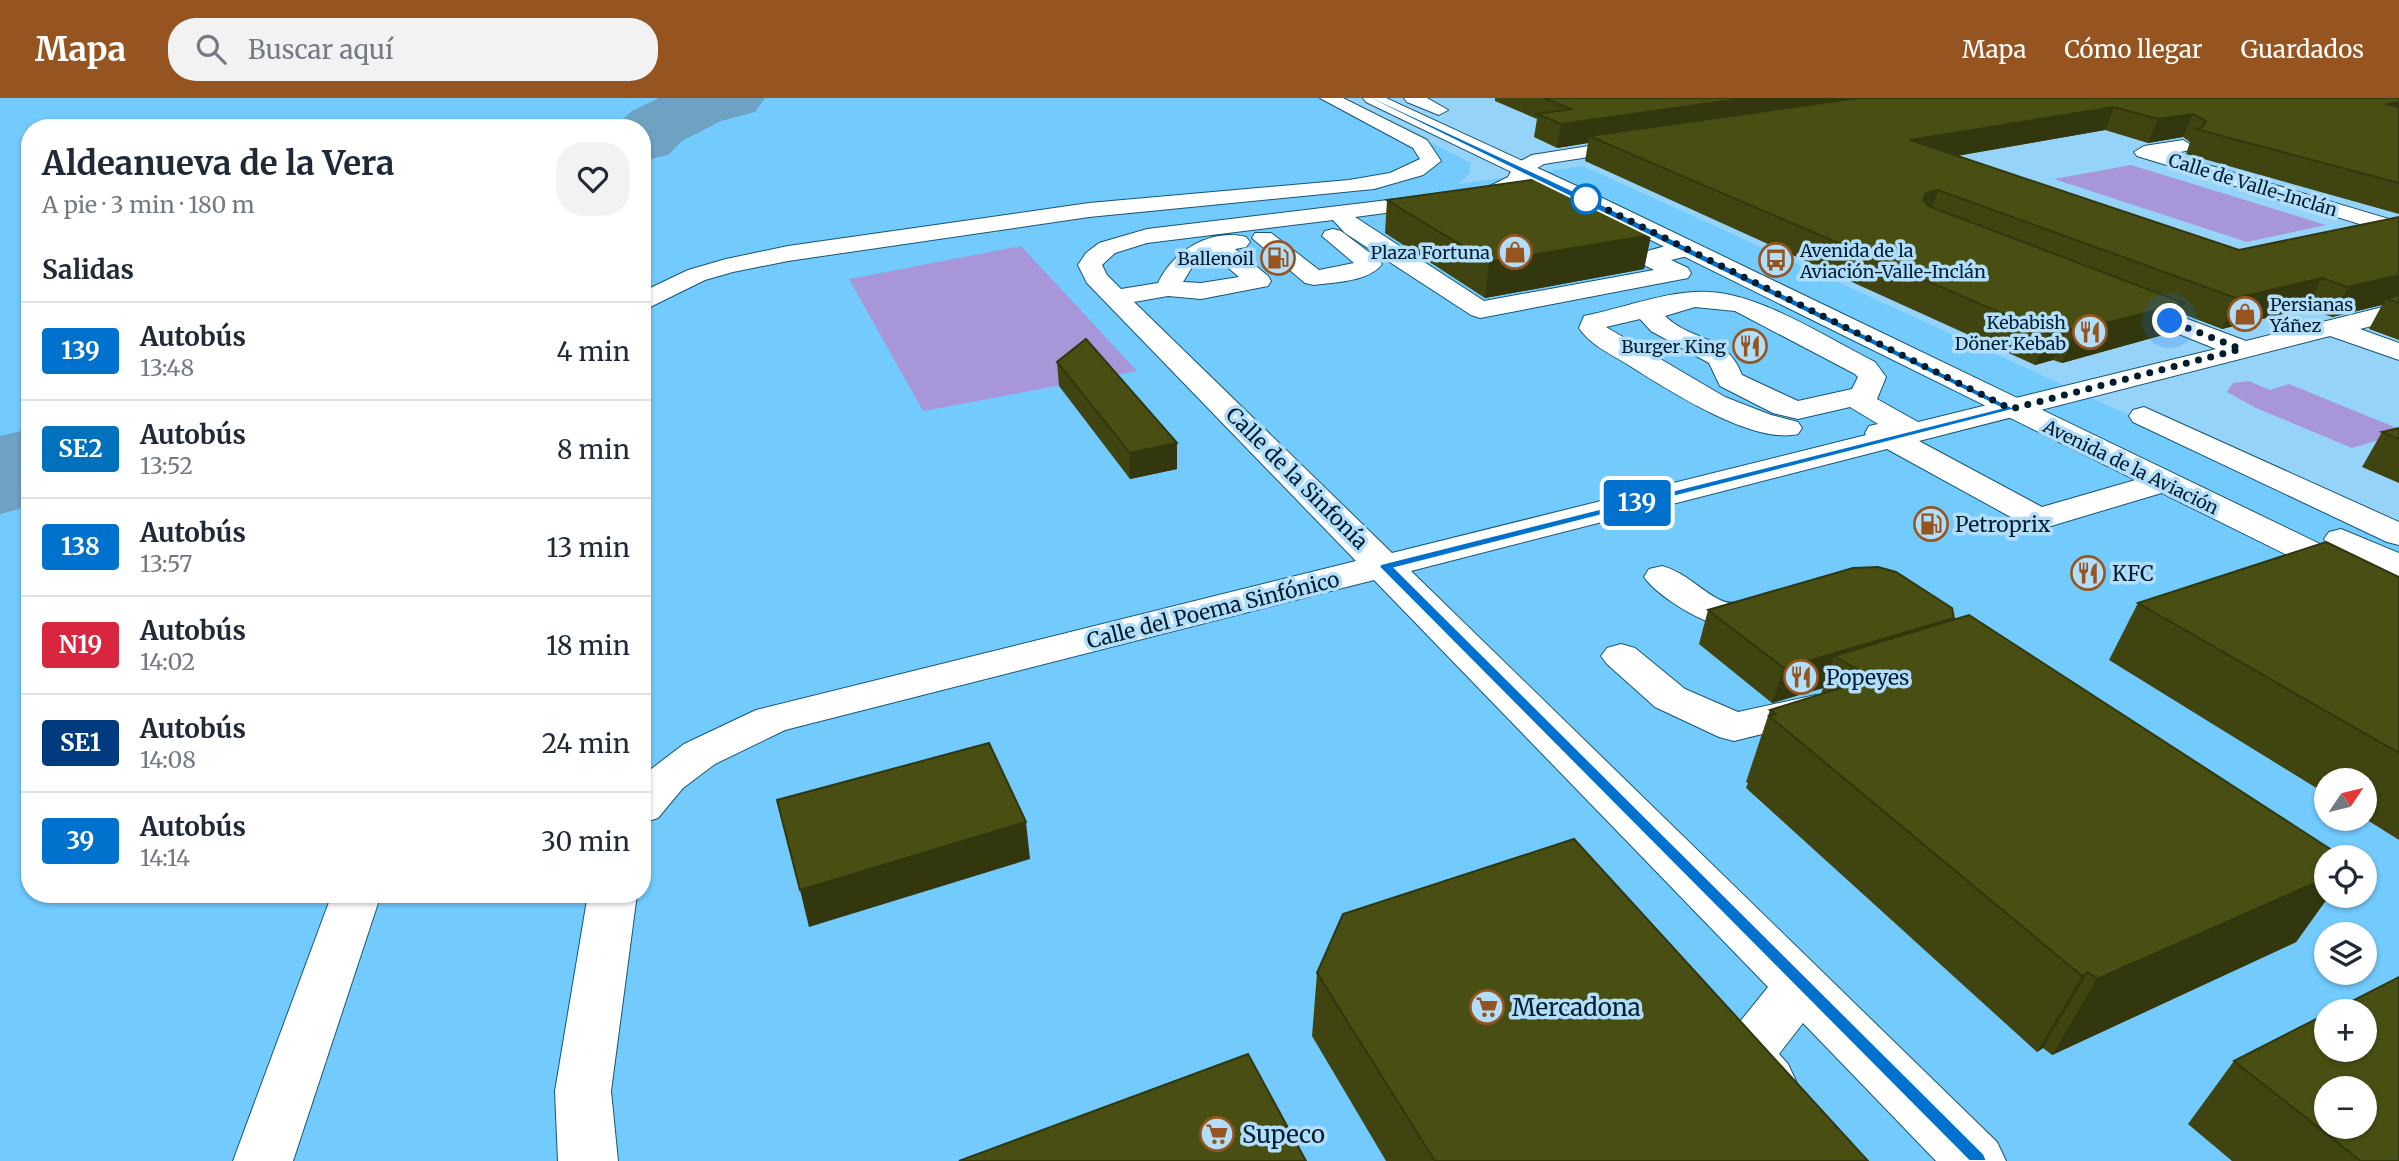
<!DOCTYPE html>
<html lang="es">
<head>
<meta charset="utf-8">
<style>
  :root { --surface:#fff; --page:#f2f2f3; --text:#1f2937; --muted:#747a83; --line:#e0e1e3; --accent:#965520 }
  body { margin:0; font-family:Merriweather,serif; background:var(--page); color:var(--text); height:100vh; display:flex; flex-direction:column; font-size:26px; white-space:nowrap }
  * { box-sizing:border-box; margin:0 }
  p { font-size:23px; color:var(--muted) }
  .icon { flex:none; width:38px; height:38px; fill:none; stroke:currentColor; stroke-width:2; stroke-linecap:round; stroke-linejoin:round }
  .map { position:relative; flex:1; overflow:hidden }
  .panel { position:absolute; left:21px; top:21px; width:630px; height:784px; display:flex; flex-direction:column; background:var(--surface); border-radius:28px; box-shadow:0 2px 5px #0004 }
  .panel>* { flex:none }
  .badge { padding:0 14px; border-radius:5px; font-size:24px; line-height:46px }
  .needle { width:46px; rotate:55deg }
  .fabs { position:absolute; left:2314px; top:670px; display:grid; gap:14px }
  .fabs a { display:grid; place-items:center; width:63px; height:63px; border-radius:50%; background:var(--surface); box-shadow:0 2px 5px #0004; font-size:35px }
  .you { position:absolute; width:35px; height:35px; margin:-18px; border:5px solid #fff; border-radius:50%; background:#1a73e8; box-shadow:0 0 0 10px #1a73e833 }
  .map>.badge { position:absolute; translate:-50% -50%; box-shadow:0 0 0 4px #fff }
  h2 { padding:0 21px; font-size:26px; line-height:63px }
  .round { display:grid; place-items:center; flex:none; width:74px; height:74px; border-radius:28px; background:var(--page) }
  .head { display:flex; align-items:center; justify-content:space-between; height:119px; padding:0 21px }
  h1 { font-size:33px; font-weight:700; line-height:52px }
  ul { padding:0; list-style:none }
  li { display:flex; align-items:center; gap:21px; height:98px; padding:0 21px; border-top:2px solid var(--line) }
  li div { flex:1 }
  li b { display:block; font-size:26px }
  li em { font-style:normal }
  li .badge { min-width:77px; font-weight:700; text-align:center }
  header { display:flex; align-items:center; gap:42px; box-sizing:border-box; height:98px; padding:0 35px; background:var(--accent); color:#fff }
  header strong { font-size:33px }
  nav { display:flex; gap:38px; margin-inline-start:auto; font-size:24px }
  .search { width:490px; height:63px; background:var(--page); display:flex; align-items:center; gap:18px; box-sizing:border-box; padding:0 24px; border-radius:28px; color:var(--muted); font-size:26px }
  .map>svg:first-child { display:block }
</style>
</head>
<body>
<header>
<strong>Mapa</strong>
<div class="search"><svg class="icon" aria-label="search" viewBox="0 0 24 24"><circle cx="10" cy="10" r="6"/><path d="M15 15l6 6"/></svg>Buscar aquí</div>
<nav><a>Mapa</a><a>Cómo llegar</a><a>Guardados</a></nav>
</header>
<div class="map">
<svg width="2399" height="1063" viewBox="0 0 2399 1063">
  <rect width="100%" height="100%" fill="#96d3f8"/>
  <!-- built -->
  <path fill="#72cafd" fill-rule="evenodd" d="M 0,0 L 1344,0 L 1471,65 L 1469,76 L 1458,86 L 1583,68 L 2399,440 L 2399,1063 L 0,1063 ZM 30,30 L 642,30 L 642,796 L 30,796 ZM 2326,682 L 2364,682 L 2364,721 L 2326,721 ZM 2326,760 L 2364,760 L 2364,798 L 2326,798 ZM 2326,836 L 2364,836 L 2364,875 L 2326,875 ZM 2326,914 L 2364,914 L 2364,952 L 2326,952 ZM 2326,990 L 2364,990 L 2364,1029 L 2326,1029 Z"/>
  <!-- green -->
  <g fill="#a797d8">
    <path d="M 2131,67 L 2326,127 L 2247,144 L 2054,81 Z"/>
    <path d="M 1021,148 L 1137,273 L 923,313 L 849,181 Z"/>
    <path d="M 2249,283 L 2270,292 L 2289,286 L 2399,331 L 2399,336 L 2352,350 L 2256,310 L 2227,294 L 2233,285 Z"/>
  </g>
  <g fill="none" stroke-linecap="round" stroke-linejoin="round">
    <!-- taxiway -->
    <g fill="#6ea2c2" fill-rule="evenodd">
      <path d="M 659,0 L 765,0 L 755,14 L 721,23 L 682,43 L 668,57 L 642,63 L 642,30 L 613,30 L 632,13 Z"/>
      <path d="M 30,331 L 30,408 L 0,416 L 0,338 Z"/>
    </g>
    <!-- minor casing -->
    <g stroke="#165676" stroke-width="2">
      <g id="minor">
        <path d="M 1320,0 L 1343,0 L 1427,42 L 1441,63 L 1423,77 L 1374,91 L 1089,119 L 788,163 L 733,174 L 705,182 L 642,213 L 642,194 L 688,172 L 726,161 L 788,148 L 1089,105 L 1349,82 L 1390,75 L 1420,61 L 1413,50 Z"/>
        <path d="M 1404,0 L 1427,0 L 1448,12 L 1439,17 L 1407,4 Z"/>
        <path d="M 1639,40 L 1646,42 L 1649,46 L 1646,50 L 1544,66 C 1529,74 1535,75 1525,86 C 1517,95 1495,102 1484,99 L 1480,95 L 1484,91 L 1508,79 L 1515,66 L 1532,57 Z"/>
        <path d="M 2183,42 L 2193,48 L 2190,52 L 2171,56 L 2399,124 L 2399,138 L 2137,58 L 2134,54 L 2144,48 Z"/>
        <path d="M 1438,96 L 1446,97 L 1449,102 L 1446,107 L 1355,119 L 1484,203 L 1654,172 L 1640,165 L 1636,160 L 1640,155 C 1657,151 1679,142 1696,146 L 1700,151 L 1696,156 L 1671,162 L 1688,170 L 1691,175 L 1688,180 L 1480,220 L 1471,217 L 1345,135 L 1333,122 L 1147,145 L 1115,155 L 1102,167 L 1107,177 L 1121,191 L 1158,185 C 1173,153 1210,130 1246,139 L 1250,144 L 1246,149 L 1235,151 L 1268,178 L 1271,183 L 1268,188 L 1201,201 L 1168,198 L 1134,204 L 1392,455 L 1866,337 L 1865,335 L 1869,328 L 1878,326 L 1850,309 L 1798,321 L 1773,315 L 1720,288 L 1709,265 L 1651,233 L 1640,221 L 1606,229 L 1725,299 L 1771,317 L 1798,324 L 1802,330 L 1798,336 C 1753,347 1668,292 1630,268 C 1613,257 1591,248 1579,230 L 1584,218 L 1593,216 C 1630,208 1671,192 1708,194 C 1759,195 1829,241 1875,264 L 1886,279 L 1877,301 L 1918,324 L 2216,251 L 2117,211 L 2113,206 L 2117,201 L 2126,198 L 2246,243 L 2399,205 L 2399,221 L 2360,231 L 2399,245 L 2399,262 L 2330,238 L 1919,343 L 2042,409 L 2163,374 L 2175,377 L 2179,384 L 2175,391 L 2051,428 L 2039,431 L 2027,428 L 1887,351 L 1411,473 L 1997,1044 L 2006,1063 L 1936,1063 L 1803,925 L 1779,956 L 1788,966 L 1796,983 L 1788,1000 C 1781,1003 1772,1008 1766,1007 C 1742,1003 1728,977 1718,958 L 1726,941 L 1768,889 L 1374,482 L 785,632 L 715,666 L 683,690 L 658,720 L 642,725 L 642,678 L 684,646 L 756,612 L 1356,463 L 1087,185 L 1078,167 L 1086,155 L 1099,145 L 1147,131 ZM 1212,156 L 1239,179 L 1201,185 L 1183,184 L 1194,166 ZM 1695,209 L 1735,213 L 1855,276 L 1858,279 L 1852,291 L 1798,303 L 1742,277 C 1727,236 1692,244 1665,218 Z"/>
        <path d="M 1333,131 L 1341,133 L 1378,161 L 1382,166 C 1369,184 1334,184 1314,187 L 1305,185 L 1252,140 L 1255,135 L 1271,135 L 1319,172 L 1354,165 L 1322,138 L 1325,133 Z"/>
        <path d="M 2144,309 L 2399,424 L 2399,447 L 2387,444 L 2133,324 L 2129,318 L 2133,312 Z"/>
        <path d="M 1662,468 C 1685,474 1700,492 1720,502 C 1738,511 1756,497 1775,502 L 1781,510 L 1775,518 C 1762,522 1746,529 1733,529 C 1708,530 1658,499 1644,479 L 1649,471 Z"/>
        <path d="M 1621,546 L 1635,550 L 1685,591 L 1738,614 L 1816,597 L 1831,601 L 1837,610 L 1831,619 L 1734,643 L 1719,639 L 1655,609 L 1607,566 L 1601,558 L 1607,550 Z"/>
        <path d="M 332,796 L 381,796 L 293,1063 L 233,1063 Z"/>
        <path d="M 588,796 L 637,796 L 611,993 L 618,1063 L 558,1063 L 555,993 Z"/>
      </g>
    </g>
    <!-- major casing -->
    <g stroke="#165676" stroke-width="2">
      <g id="major">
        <path d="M 1363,0 L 1386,0 L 1594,96 L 2399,484 L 2399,509 L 2386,506 L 1578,106 L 1366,4 Z"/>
        <path d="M 2341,431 L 2399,455 L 2399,479 L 2386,476 L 2329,448 L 2324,441 L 2329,434 Z"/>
      </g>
    </g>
    <!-- minor -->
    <use href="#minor" fill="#fff" fill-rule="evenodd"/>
    <!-- major -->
    <use href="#major" fill="#fff" fill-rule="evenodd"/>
  </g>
  <!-- wall -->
  <g fill="#3f4410">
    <path d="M 1495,0 L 2399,0 L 2399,116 L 2186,56 L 2190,44 L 2183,39 L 2148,45 L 2105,32 L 1957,58 L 2399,205 L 2399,242 L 2369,231 L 2382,207 L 2332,219 L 2306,210 L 2222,231 L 2180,215 L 2170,235 L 2062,265 L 2053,262 L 2035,267 L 1585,63 L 1588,45 L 1557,50 L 1534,39 L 1537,21 L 1495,3 Z"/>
    <path d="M 1387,102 L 1651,137 L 1644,171 L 1485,200 L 1385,135 Z"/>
    <path d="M 1057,264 L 1177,345 L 1177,371 L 1130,381 L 1059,288 Z"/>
    <path d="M 2399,330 L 2399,385 L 2362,369 L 2382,334 Z"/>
    <path d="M 2399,479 L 2399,742 L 2364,720 L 2364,682 L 2326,682 L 2326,696 L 2109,562 L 2138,505 Z"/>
    <path d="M 1708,512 L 1954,520 L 1953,522 L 2326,798 L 2329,798 L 2296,844 L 2052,957 L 2043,950 L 2037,954 L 1746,690 L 1748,685 L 1746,684 L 1770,612 L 1821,596 L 1823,590 L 1772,605 L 1699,546 Z"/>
    <path d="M 1317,875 L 1868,1063 L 1386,1063 L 1312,938 Z"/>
    <path d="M 2234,963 L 2399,1063 L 2232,1063 L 2188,1026 Z"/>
  </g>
  <!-- shaded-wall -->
  <g fill="#33370d">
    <path d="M 1747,0 L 1901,0 L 1589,38 L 1588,45 L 1557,50 L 1561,26 Z"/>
    <path d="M 2399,4 L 2399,25 L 2386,6 Z"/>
    <path d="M 2114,9 L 2105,32 L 1903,67 L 1910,42 Z"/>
    <path d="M 2193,16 L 2183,39 L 2148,45 L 2158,21 Z"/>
    <path d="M 1938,92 L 1929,119 L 1918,122 L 1926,95 Z"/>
    <path d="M 1651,137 L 1644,171 L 1485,200 L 1489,164 Z"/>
    <path d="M 2399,177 L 2399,203 L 2386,201 L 2382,207 L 2332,219 L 2348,189 Z"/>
    <path d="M 2322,180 L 2306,210 L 2222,231 L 2236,200 Z"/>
    <path d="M 2184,205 L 2170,235 L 2062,265 L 2075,233 Z"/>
    <path d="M 2066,230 L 2053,262 L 2035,267 L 2048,235 Z"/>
    <path d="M 1177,345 L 1177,371 L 1130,381 L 1130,355 Z"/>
    <path d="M 1954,520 L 1940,554 L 1834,558 L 1823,590 L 1772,605 L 1784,570 Z"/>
    <path d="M 1026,724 L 1030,761 L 809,829 L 800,792 Z"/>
    <path d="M 2326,780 L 2326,798 L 2329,798 L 2296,844 L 2052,957 L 2097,881 Z"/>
    <path d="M 2088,874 L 2043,950 L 2037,954 L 2082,878 Z"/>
  </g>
  <!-- building -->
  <g fill="#494f13" stroke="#33370d" stroke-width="2" fill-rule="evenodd">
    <path d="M 1544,0 L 1747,0 L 1561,26 L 1537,16 L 1571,11 Z"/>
    <path d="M 1858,0 L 2399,0 L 2399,4 L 2386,6 L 2399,9 L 2399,85 L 2196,31 L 2203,29 L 2206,23 L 2193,16 L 2158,21 L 2114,9 L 1910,42 L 2239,152 L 2399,119 L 2399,177 L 2348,189 L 2322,180 L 2236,200 L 1938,92 L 1926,95 L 1923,102 L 1928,108 L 2184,205 L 2075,233 L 2066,230 L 2048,235 L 1589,38 Z"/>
    <path d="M 1538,81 L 1651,137 L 1489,164 L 1387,102 Z"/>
    <path d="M 2399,197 L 2399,205 L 2386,201 Z"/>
    <path d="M 1086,241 L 1177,345 L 1130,355 L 1057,264 Z"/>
    <path d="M 2399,330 L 2399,341 L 2382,334 Z"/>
    <path d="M 2326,444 L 2399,479 L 2399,655 L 2138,505 Z"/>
    <path d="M 1878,469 L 1896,474 L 1952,510 L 1954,520 L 1784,570 L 1708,512 L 1853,470 Z"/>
    <path d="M 1969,517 L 2344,760 L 2326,760 L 2326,780 L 2097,881 L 2088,874 L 2082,878 L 1769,618 L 1776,616 L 1770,612 L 1873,580 L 1834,558 Z"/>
    <path d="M 989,645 L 1026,724 L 800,792 L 777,702 Z"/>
    <path d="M 1574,741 L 1868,1063 L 1435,1063 L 1317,875 L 1343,816 Z"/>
    <path d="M 2399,879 L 2399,1063 L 2361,1063 L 2234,963 L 2326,916 L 2326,952 L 2364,952 L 2364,914 L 2331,914 ZM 2326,990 L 2364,990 L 2364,1029 L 2326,1029 Z"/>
    <path d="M 1248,956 L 1306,1063 L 959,1063 Z"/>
  </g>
  <!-- line -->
  <path fill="#0072ce" stroke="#fff" stroke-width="2" d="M 1369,0 L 1374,0 L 1589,100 L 2016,311 L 1395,470 L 1984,1056 L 1987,1063 L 1969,1063 L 1379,469 L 1381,466 L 2001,310 Z"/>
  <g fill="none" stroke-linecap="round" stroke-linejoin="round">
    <!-- walk -->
    <path stroke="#001d2e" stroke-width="7" stroke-dasharray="0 12.6" d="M 1586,101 L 2011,311 L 2241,251 L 2170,223"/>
  </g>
  <!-- icons -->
  <defs>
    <g id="shop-ring" transform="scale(1.75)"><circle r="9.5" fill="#b1defa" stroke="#965520" stroke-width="1.5"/><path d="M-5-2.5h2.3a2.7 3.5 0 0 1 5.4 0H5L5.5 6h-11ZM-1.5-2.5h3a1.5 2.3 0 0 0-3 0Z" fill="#965520"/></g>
    <g id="fuel-ring" transform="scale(1.75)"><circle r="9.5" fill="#b1defa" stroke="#965520" stroke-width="1.5"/><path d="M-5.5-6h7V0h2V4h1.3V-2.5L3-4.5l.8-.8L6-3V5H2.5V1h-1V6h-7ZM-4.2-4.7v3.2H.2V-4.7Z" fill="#965520"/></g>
    <g id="bus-ring" transform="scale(1.75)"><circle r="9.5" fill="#b1defa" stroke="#965520" stroke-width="1.5"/><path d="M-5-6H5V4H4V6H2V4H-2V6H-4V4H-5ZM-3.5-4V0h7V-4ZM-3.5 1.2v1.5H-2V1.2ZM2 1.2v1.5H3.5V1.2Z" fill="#965520"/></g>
    <g id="restaurant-ring" transform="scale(1.75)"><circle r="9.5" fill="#b1defa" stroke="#965520" stroke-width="1.5"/><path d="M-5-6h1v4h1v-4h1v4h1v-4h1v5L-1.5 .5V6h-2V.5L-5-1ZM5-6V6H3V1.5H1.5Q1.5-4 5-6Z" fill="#965520"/></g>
    <g id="supermarket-ring" transform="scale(1.75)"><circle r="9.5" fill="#b1defa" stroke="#965520" stroke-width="1.5"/><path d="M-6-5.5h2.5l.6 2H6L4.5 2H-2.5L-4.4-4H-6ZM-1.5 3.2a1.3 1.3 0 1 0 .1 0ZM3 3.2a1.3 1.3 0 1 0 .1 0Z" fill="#965520"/></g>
  </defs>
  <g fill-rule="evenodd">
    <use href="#shop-ring" x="1515" y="154"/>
    <use href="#fuel-ring" x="1278" y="160"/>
    <use href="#bus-ring" x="1776" y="162"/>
    <use href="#shop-ring" x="2245" y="216"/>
    <use href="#restaurant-ring" x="2090" y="234"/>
    <use href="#restaurant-ring" x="1750" y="248"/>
    <use href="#fuel-ring" x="1931" y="426"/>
    <use href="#restaurant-ring" x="2088" y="475"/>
    <use href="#restaurant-ring" x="1801" y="579"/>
    <use href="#supermarket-ring" x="1487" y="909"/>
    <use href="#supermarket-ring" x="1217" y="1036"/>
  </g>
  <!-- markers -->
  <circle fill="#fff" stroke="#0072ce" stroke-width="3.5" cx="1586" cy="101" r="14"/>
  <g text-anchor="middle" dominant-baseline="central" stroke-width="7" stroke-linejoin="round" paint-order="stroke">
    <!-- far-street labels -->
    <g font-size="18" fill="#001d2e" stroke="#b1defa">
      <text transform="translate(2253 87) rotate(17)">Calle de Valle-Inclán</text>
      <text transform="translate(2131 369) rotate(26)">Avenida de la Aviación</text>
    </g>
    <!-- far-poi labels -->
    <g font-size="18" fill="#001d2e" stroke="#b1defa" text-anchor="end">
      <text x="1800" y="152" text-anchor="start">Avenida de la<tspan x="1800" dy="21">Aviación-Valle-Inclán</tspan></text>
      <text x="1490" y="154">Plaza Fortuna</text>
      <text x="1254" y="160">Ballenoil</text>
      <text x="2270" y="206" text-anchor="start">Persianas<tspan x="2270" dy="21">Yáñez</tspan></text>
      <text x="2066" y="224">Kebabish<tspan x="2066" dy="21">Döner Kebab</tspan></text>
      <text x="1726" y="248">Burger King</text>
    </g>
    <!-- street labels -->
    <g font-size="21" fill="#001d2e" stroke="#b1defa">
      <text transform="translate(1297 380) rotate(45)">Calle de la Sinfonía</text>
      <text transform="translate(1213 512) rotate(-14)">Calle del Poema Sinfónico</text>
    </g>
    <!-- poi labels -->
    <g font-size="21" fill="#001d2e" stroke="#b1defa" text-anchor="start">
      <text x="1955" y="426">Petroprix</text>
      <text x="2112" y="475">KFC</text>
      <text x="1826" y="579">Popeyes</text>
    </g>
    <!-- near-poi labels -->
    <g font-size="24" fill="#001d2e" stroke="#b1defa" text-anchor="start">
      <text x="1512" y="909">Mercadona</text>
      <text x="1242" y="1036">Supeco</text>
    </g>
  </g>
</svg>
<div class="fabs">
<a><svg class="needle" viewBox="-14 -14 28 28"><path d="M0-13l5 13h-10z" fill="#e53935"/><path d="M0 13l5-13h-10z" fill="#747a83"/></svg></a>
<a><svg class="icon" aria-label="locate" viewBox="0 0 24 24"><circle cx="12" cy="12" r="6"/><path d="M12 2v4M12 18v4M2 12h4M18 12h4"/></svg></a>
<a><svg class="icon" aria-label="layers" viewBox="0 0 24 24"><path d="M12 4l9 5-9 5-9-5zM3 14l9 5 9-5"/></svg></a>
<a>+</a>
<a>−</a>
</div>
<div class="you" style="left:2170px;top:223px"></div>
<b class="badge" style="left:1637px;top:405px;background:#0072ce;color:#fff">139</b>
<section class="panel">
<div class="head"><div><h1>Aldeanueva de la Vera</h1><p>A pie · 3 min · 180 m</p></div><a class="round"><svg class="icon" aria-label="heart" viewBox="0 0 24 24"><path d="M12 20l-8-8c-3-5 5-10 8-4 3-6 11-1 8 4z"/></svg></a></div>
<h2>Salidas</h2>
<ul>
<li><span class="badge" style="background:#0072ce;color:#fff">139</span><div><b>Autobús</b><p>13:48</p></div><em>4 min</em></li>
<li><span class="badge" style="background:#0072bc;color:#fff">SE2</span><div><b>Autobús</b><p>13:52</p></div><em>8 min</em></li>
<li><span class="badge" style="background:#0072ce;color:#fff">138</span><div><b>Autobús</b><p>13:57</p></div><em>13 min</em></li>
<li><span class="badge" style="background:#d7263d;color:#fff">N19</span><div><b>Autobús</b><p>14:02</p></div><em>18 min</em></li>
<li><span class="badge" style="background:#003b80;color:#fff">SE1</span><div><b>Autobús</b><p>14:08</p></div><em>24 min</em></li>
<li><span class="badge" style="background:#0072ce;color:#fff">39</span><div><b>Autobús</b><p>14:14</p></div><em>30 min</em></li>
</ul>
</section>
</div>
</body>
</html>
